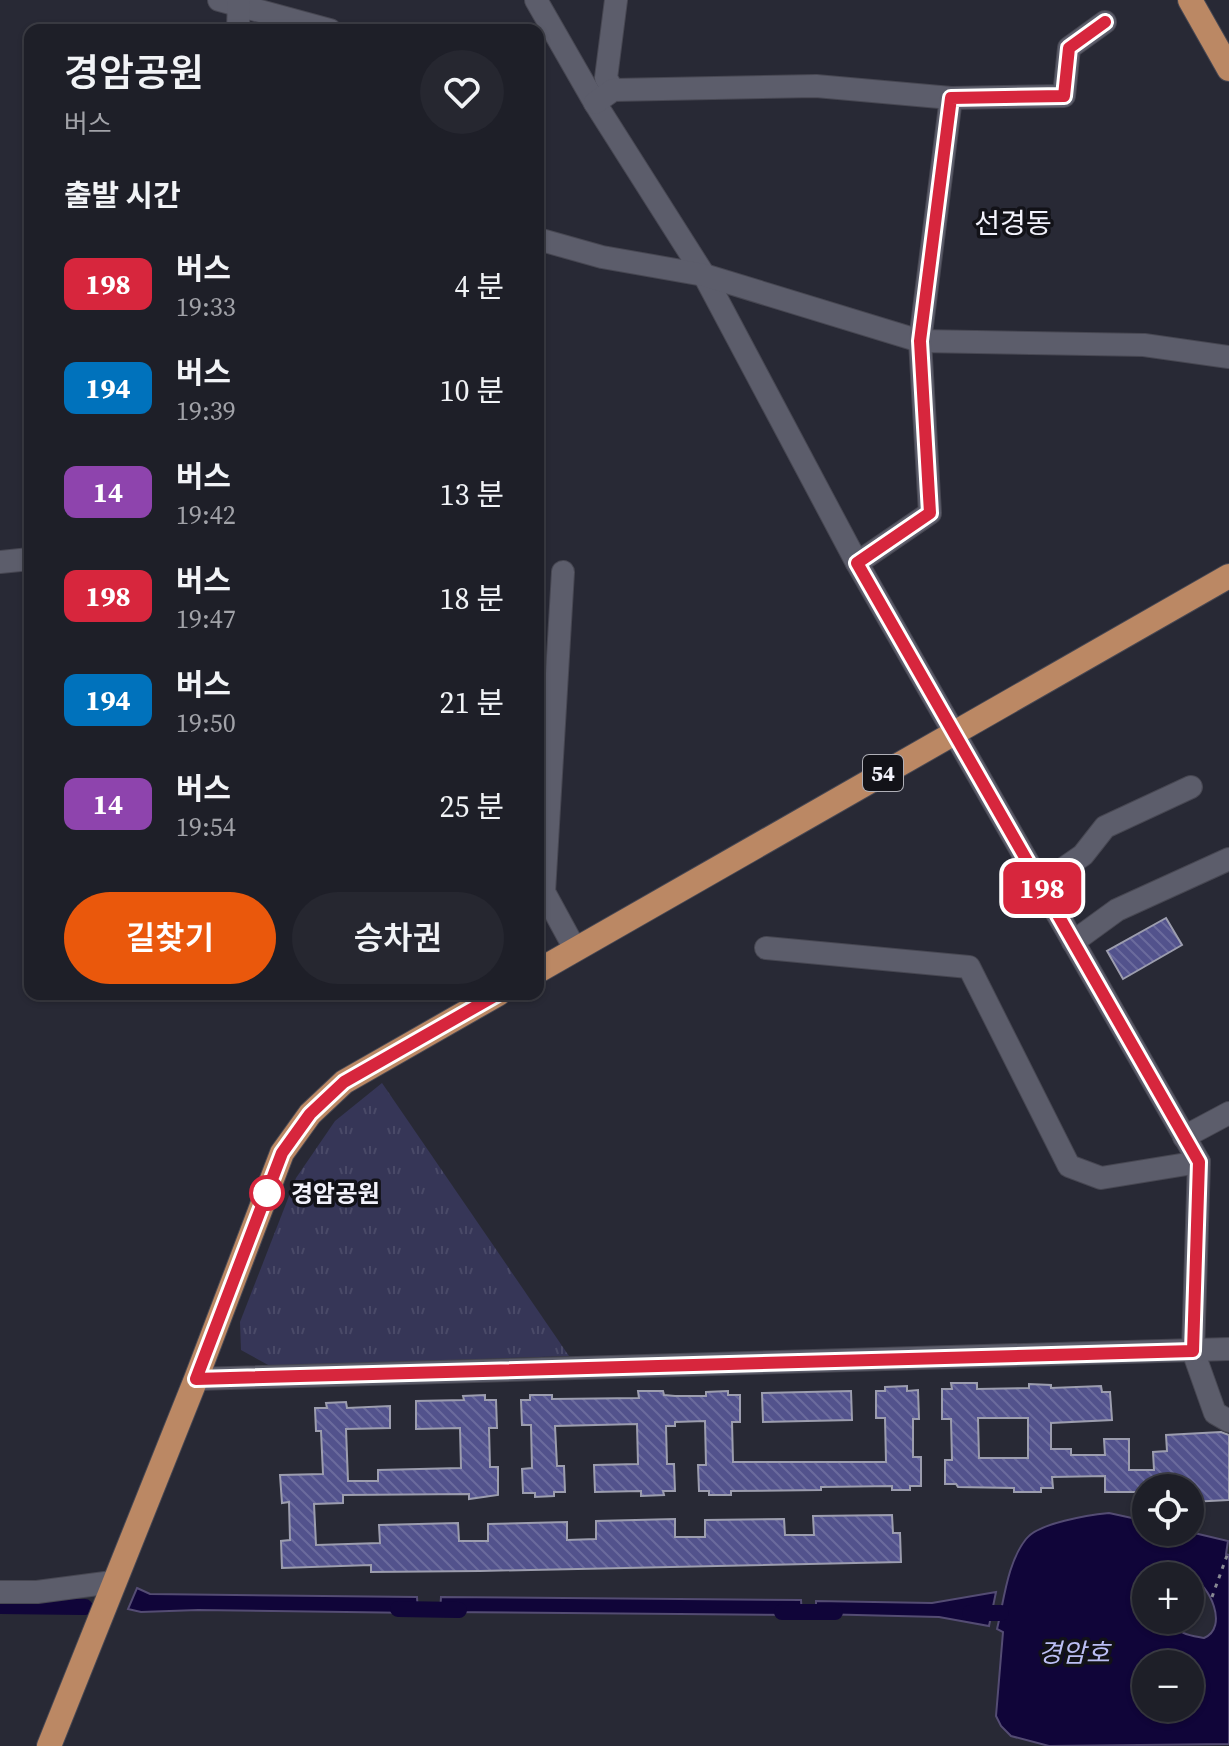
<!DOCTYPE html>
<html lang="ko">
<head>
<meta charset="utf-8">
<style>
  :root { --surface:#1e1f28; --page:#262730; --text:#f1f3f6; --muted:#a1a2a8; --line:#3c3d45; --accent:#ea580c }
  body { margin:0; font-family:"Source Serif 4","Noto Sans KR",serif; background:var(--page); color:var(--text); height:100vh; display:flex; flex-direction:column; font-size:30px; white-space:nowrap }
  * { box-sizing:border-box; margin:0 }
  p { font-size:26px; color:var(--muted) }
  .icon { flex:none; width:44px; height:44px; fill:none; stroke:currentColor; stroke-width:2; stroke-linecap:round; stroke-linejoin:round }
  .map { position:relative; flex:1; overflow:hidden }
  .details { position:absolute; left:24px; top:24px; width:520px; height:976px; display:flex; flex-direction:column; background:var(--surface); border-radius:16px; box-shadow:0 2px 6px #0004,0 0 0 2px var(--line) }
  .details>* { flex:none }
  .badge { padding:0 16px; border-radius:12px; font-size:28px; line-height:52px }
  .tools { position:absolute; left:1132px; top:1474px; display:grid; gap:16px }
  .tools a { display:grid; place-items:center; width:72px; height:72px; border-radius:50%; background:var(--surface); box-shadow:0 2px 6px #0004,0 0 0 2px var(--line); font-size:40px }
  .map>.badge { position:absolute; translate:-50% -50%; box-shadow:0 0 0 4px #fff }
  h2 { padding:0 40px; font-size:30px; line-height:72px }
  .round { display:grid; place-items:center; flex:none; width:84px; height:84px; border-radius:42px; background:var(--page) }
  .summary { display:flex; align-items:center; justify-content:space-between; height:136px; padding:0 40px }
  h1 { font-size:38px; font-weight:600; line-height:60px }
  .button { display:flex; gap:16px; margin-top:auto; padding:16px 40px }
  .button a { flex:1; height:92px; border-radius:48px; background:var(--accent); color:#fff; font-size:32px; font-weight:600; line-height:92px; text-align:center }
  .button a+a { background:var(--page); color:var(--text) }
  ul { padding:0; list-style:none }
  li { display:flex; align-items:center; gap:24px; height:104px; padding:0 40px }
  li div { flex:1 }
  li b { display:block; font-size:30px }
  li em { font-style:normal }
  li .badge { min-width:88px; font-weight:700; text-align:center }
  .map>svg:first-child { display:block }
</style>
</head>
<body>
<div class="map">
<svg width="1229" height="1746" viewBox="0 0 1229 1746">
  <defs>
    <pattern id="grass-tufts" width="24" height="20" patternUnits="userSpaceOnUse" patternTransform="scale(2)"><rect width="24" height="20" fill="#363657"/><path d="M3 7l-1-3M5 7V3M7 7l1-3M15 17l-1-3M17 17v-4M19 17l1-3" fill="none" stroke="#4a4a68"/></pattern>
    <pattern id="building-back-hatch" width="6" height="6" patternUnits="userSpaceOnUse" patternTransform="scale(2)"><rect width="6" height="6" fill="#52528c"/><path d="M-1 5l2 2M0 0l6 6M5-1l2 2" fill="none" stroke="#6b6b9d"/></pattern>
  </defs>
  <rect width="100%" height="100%" fill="#282935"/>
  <!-- grass -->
  <path fill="url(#grass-tufts)" d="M 382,1083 L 569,1356 L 270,1366 L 241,1350 L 240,1322 L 296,1178 L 335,1121 Z"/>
  <!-- water -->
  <g fill="#100539" stroke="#544c73" stroke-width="2" fill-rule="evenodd">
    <path d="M 1109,1513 L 1146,1521 L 1146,1532 L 1190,1532 L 1228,1541 L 1226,1554 L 1229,1555 L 1229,1744 L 1049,1746 L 1011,1736 L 1001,1726 L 996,1716 L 1003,1632 L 997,1629 C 1004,1601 1007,1563 1026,1539 C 1038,1523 1089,1515 1109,1513 ZM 1146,1576 C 1156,1576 1182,1573 1190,1576 C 1210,1585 1229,1627 1204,1638 C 1187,1635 1180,1635 1171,1620 L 1146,1620 ZM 1190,1664 L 1190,1708 L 1146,1708 L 1146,1664 Z"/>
    <path d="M 137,1588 L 150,1594 L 417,1597 L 418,1613 L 198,1610 L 141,1612 L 128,1609 Z"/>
    <path d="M 996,1592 L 989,1626 L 939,1617 L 816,1614 L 816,1601 L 932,1603 Z"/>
    <path d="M 441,1597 L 801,1600 L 802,1615 L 440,1612 Z"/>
  </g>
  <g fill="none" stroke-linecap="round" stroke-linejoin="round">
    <!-- canal -->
    <g stroke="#100539" stroke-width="16">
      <path d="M 0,1606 L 85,1607"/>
      <path d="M 398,1609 L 459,1610"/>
      <path d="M 782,1612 L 835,1612"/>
      <path d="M 970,1613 L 1001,1613"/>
    </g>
  </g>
  <!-- building -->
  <g fill="url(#building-back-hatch)" stroke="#9c9dae" stroke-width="2" fill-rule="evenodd">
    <path d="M 1166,918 L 1182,945 L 1123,979 L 1107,951 Z"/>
    <path d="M 951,1383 L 977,1383 L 977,1389 L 1029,1388 L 1029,1384 L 1051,1385 L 1051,1388 L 1101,1386 L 1102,1392 L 1110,1392 L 1112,1420 L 1051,1423 L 1051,1449 L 1071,1449 L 1071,1455 L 1105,1455 L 1104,1439 L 1129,1439 L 1129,1470 L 1154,1470 L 1153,1452 L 1167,1451 L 1166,1435 L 1221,1432 L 1229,1435 L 1229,1500 L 1190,1502 L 1190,1488 L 1145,1488 L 1145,1492 L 1105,1492 L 1105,1476 L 1052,1477 L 1053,1488 L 1041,1488 L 1041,1492 L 1014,1492 L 1014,1488 L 958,1487 L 956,1484 L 945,1484 L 945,1460 L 952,1460 L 951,1419 L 942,1419 L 942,1389 L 952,1389 ZM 978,1418 L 1028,1418 L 1028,1458 L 979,1458 Z"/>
    <path d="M 907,1386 L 907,1391 L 918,1390 L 919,1419 L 913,1419 L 913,1457 L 921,1457 L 921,1486 L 910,1486 L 910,1490 L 892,1490 L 892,1486 L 821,1487 L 821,1490 L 731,1491 L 731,1495 L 709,1495 L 709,1491 L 699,1491 L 698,1465 L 706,1465 L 705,1421 L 675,1422 L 675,1426 L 666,1426 L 667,1464 L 674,1464 L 675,1491 L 663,1491 L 664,1495 L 641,1496 L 641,1491 L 595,1492 L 594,1465 L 638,1464 L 637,1424 L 555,1426 L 557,1466 L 564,1466 L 565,1492 L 554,1492 L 554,1496 L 535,1497 L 535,1493 L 523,1493 L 522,1469 L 532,1468 L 531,1425 L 522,1425 L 521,1400 L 530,1400 L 530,1395 L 552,1395 L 552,1399 L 639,1398 L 638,1391 L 663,1391 L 664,1395 L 675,1396 L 706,1396 L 706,1392 L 728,1391 L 728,1395 L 740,1395 L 740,1422 L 732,1422 L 733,1462 L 886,1462 L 885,1418 L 876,1418 L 876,1391 L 885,1391 L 885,1387 Z"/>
    <path d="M 851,1391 L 852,1420 L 763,1422 L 762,1393 Z"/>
    <path d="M 485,1395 L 485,1400 L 496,1400 L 497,1428 L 489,1428 L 490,1467 L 498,1467 L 498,1495 L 469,1499 L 469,1494 L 343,1495 L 343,1503 L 314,1504 L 316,1545 L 380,1543 L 379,1525 L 458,1523 L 459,1541 L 488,1541 L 488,1524 L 567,1522 L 567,1540 L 596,1539 L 596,1521 L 675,1519 L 675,1537 L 705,1537 L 705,1520 L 784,1519 L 785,1535 L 814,1535 L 813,1516 L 892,1515 L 893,1533 L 900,1533 L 901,1562 L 480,1571 L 371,1572 L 371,1565 L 282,1568 L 281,1541 L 290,1540 L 289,1502 L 282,1503 L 280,1475 L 323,1474 L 321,1431 L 316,1431 L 315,1408 L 327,1408 L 326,1403 L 346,1402 L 347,1408 L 390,1406 L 390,1428 L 346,1429 L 348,1481 L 378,1481 L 378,1470 L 461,1468 L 460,1428 L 416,1429 L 416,1401 L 464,1400 L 463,1396 Z"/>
  </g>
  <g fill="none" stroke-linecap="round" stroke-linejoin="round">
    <!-- minor casing -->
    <g stroke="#474752" stroke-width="24">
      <g id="minor">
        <path d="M 219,0 L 330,30"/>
        <path d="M 536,0 L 595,103 L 704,275 L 857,563 L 1199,1162 L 1193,1351 L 1215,1413 L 1229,1421"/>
        <path d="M 238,30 L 239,0"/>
        <path d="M 613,90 L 606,78 L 616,0"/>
        <path d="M 595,103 L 613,90 L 816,86 L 951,98 L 1064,96 L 1069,48 L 1105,22"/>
        <path d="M 538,239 L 602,257 L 704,275 L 920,341 L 1144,345 L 1229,357"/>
        <path d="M 0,562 L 30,559"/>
        <path d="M 857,563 L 930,513 L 920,341 L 951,98"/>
        <path d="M 563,572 L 544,892 L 575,949"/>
        <path d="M 1040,885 L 1083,855 L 1105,827 L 1191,787"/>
        <path d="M 1073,942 L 1117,910 L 1229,859"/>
        <path d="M 766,948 L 969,967 L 1069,1166 L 1101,1178 L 1199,1162"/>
        <path d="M 1184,1137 L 1229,1113"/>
        <path d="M 196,1379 L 1229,1349"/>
        <path d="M 0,1592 L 37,1592 L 113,1582"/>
      </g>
    </g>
    <!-- major casing -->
    <g stroke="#474752" stroke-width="26">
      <g id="major">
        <path d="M 1190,0 L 1229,69"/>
        <path d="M 538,971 L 1229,576"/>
        <path d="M 49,1746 L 196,1379 L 282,1153 L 310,1114 L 344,1082 L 498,994"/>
      </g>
    </g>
    <!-- path -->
    <path stroke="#888993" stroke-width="3" stroke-dasharray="4 6" stroke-linecap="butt" d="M 1212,1597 L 1229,1550"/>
    <!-- minor -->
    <use href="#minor" stroke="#5c5d6b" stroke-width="22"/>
    <!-- major -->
    <use href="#major" stroke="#bb8864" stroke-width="24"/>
  </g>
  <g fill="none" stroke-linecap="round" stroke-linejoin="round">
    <!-- line casing -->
    <g stroke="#fff" stroke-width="18">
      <path id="line" d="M 498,994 L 344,1082 L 310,1114 L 282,1153 L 196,1379 L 1193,1351 L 1199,1162 L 857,563 L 930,513 L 920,341 L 951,98 L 1064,96 L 1069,48 L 1105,22"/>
    </g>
    <!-- line -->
    <use href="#line" stroke="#d7263d" stroke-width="12"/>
  </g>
  <!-- markers -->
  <circle fill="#fff" stroke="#d7263d" stroke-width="4" cx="267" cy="1193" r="16"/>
  <g text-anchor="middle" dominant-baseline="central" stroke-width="7" stroke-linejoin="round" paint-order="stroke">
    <!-- shield labels -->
    <rect fill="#121218" stroke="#afafb7" stroke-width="2" x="863" y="755" width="40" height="36" rx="6"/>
    <g font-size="22" font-weight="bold" fill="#f2f2fb">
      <text x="883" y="773">54</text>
    </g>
    <!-- stop labels -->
    <g font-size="24" font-weight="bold" fill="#f2f2fb" stroke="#121218" text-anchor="start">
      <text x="291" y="1193">경암공원</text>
    </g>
    <!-- water labels -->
    <g font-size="26" font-style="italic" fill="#bcbff4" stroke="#121218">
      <text x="1074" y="1653">경암호</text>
    </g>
    <!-- quarter labels -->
    <g font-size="28" fill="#f2f2fb" stroke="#121218">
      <text x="1013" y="223">선경동</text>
    </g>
  </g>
</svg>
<div class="tools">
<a><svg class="icon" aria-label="locate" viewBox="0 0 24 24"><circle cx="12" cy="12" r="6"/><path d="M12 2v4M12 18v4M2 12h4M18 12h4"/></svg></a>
<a>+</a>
<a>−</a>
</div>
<b class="badge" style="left:1042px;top:888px;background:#d7263d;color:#fff">198</b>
<section class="details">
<div class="summary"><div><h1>경암공원</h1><p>버스</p></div><a class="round"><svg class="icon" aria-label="heart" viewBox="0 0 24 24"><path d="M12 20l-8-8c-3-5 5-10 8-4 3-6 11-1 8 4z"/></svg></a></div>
<h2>출발 시간</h2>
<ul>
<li><span class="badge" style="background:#d7263d;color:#fff">198</span><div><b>버스</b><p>19:33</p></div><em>4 분</em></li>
<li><span class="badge" style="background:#0072bc;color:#fff">194</span><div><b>버스</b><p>19:39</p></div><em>10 분</em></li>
<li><span class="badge" style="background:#8e44ad;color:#fff">14</span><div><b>버스</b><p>19:42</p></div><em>13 분</em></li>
<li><span class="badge" style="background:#d7263d;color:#fff">198</span><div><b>버스</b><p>19:47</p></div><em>18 분</em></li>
<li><span class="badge" style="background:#0072bc;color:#fff">194</span><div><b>버스</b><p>19:50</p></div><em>21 분</em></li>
<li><span class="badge" style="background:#8e44ad;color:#fff">14</span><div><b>버스</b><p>19:54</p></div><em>25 분</em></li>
</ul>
<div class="button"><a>길찾기</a><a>승차권</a></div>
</section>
</div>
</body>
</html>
